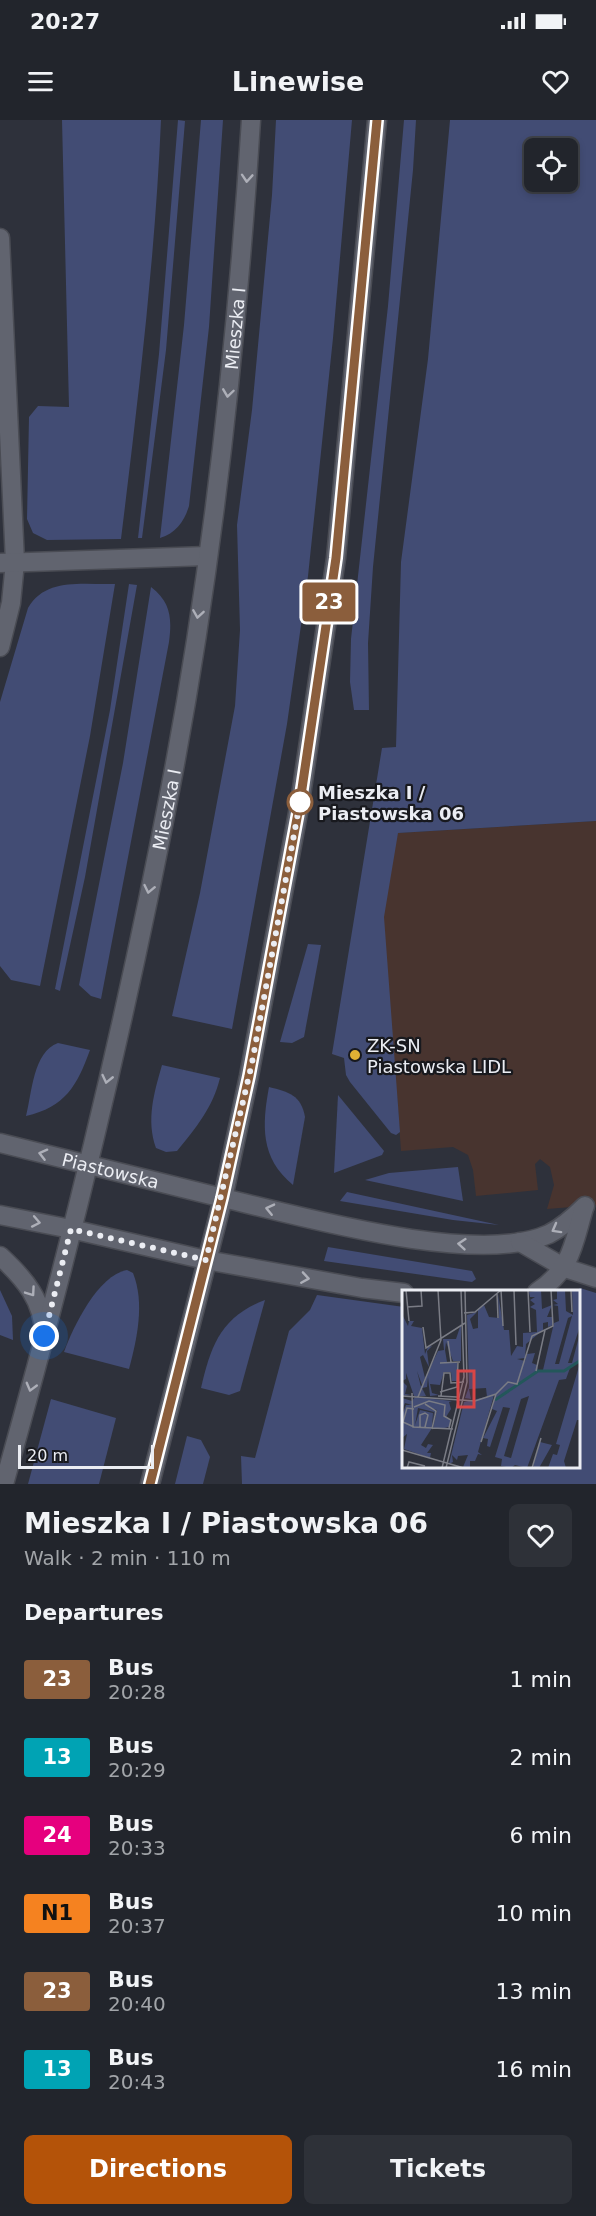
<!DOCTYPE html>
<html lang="en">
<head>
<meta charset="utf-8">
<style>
  :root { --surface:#22252c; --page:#2e3138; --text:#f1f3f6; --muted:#a2a5a9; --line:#3f4248; --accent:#b45309 }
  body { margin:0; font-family:"DejaVu Sans",sans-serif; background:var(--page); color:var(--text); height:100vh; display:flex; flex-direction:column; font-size:22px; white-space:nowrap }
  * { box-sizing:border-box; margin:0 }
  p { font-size:20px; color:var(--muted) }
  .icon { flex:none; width:33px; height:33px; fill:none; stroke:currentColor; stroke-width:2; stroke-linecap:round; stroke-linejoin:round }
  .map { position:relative; height:1364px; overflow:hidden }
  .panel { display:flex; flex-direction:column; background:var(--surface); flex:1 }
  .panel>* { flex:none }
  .badge { padding:0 12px; border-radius:4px; font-size:21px; line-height:39px }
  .buttons { position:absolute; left:524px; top:18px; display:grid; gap:12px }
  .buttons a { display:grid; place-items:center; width:54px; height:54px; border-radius:9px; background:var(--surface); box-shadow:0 3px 9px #0003,0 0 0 2px var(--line); font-size:30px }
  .scale { position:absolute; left:18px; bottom:15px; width:136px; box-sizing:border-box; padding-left:6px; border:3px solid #ebedf3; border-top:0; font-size:16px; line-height:21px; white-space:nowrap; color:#ebedf3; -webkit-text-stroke:4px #18191e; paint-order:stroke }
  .you { position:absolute; width:30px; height:30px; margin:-15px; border:4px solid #fff; border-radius:50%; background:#1a73e8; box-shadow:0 0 0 9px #1a73e833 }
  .map>.badge { position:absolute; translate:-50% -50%; box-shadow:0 0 0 3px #fff }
  h2 { padding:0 24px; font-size:22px; line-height:54px }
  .round { display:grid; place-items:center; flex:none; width:63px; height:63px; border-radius:9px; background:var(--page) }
  .head { display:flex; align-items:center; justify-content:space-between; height:102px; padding:0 24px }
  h1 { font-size:28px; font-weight:700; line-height:45px }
  .button { display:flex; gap:12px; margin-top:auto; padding:12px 24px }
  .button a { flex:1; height:69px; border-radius:9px; background:var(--accent); color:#fff; font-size:24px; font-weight:700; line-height:69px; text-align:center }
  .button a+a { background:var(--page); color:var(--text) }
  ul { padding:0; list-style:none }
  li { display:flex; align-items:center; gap:18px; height:78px; padding:0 24px }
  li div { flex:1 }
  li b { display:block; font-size:22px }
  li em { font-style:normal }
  li .badge { min-width:66px; font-weight:700; text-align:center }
  .status { display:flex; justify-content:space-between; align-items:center; height:42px; padding:0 30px; background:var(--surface); direction:ltr }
  .status svg { height:16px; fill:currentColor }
  header { display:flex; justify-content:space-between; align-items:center; height:78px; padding:0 24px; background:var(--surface); font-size:27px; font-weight:700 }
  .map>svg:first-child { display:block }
</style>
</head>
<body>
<div class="status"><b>20:27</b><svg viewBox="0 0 49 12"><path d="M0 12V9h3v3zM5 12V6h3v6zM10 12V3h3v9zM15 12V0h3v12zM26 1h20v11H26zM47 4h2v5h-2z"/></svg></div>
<header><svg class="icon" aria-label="menu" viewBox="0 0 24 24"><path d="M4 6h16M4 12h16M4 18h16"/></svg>Linewise<svg class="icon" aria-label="heart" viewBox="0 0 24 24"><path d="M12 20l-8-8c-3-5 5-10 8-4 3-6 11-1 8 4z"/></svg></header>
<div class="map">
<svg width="596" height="1364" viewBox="0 0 596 1364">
  <rect width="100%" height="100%" fill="#2e313b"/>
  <!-- commercial -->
  <path fill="#48342f" d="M 596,701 L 596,1085 L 547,1089 L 554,1065 L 550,1047 L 540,1039 L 535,1044 L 538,1070 L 476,1076 L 473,1050 L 468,1035 L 453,1027 L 401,1031 L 397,975 L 344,937 L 332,934 L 398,713 Z"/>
  <!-- green -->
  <g fill="#424c74" fill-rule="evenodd">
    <path d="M 62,0 L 161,0 C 155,140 138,280 121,419 L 47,420 L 33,413 L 27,399 L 29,297 L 38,286 L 69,287 Z"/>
    <path d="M 178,0 L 185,1 L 166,230 L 142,418 L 138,418 L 159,234 Z"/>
    <path d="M 201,0 L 223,0 L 209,207 L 189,386 C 184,402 176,413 160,418 L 184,205 Z"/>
    <path d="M 276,0 L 352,0 L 333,218 L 308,456 L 287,604 L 232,909 L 172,896 L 200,773 L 235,586 L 240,510 L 237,405 L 252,290 L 272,75 Z"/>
    <path d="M 404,0 L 416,0 L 413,50 L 373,447 L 368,523 L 369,590 L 354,590 L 350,562 L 351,519 L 388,186 Z"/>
    <path d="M 450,0 L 596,0 L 596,701 L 398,713 L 384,797 L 400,1012 L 396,1015 L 391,1013 L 350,962 L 346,955 L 344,938 L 332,934 L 382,628 L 396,627 L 401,442 L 428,239 ZM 534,28 L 567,28 L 567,62 L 534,62 Z"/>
    <path d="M 115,464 L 90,616 L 40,866 L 11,860 L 0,846 L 0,582 L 28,488 C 46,457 83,465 115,464 Z"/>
    <path d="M 129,464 L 137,465 L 85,757 L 60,871 L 55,869 L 110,590 Z"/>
    <path d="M 151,467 C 171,482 172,499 169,522 L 101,879 L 91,876 L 79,865 L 123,643 Z"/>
    <path d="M 308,824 L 321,825 L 304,917 L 292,923 L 280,922 Z"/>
    <path d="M 58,923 L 90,930 C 77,966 65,987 26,996 C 32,973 33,932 58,923 Z"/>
    <path d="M 162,945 L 220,958 C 213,987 196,1008 177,1031 L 166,1032 L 156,1028 C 146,1000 154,973 162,945 Z"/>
    <path d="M 269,967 C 289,972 301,975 305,997 L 293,1065 C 260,1038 262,1005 269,967 Z"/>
    <path d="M 338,975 L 384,1031 L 382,1035 L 334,1053 Z"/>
    <path d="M 458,1047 L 463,1081 L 365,1060 L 389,1053 Z"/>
    <path d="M 347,1072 L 499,1105 L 453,1100 L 340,1081 Z"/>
    <path d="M 328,1127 L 472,1151 L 476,1159 L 472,1162 L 324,1141 Z"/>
    <path d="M 127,1150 L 133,1153 C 145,1183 137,1219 129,1249 L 64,1232 C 73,1207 98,1155 127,1150 Z"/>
    <path d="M 580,1168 L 596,1173 L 596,1364 L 242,1364 L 241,1336 L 255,1338 L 289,1211 L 310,1190 L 317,1175 L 404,1187 L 404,1348 L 580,1348 L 580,1172 L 575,1172 Z"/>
    <path d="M 0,1170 L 12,1196 L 13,1220 L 0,1215 Z"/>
    <path d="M 265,1180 L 240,1271 L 229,1275 L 201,1268 C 211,1225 221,1197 265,1180 Z"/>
    <path d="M 51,1279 L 116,1298 L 99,1364 L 28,1364 Z"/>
    <path d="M 187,1316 L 201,1320 L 210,1337 L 203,1364 L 175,1364 Z"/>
  </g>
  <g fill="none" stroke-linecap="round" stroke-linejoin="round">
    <!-- service casing -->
    <g stroke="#4a4c54" stroke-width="21">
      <g id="service">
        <path d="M 0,118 L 15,442 L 11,483 L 0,527"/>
        <path d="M 0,443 L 207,436"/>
        <path d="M 223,1078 C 300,1096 477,1147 549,1114 C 563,1107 574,1097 585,1086"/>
        <path d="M 520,1122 L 565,1148 L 596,1158"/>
        <path d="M 206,1140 L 362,1168 L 404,1173"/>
        <path d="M 537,1172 C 572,1149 573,1125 584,1088"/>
      </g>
    </g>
    <!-- minor casing -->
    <g stroke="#4a4c54" stroke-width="21">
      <g id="minor">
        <path id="s1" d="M 0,1023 L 223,1078"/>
        <path d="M 0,1095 L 71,1109 L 206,1140"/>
        <path d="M 0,1136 C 24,1158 44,1181 44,1215"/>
      </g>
    </g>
    <!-- tertiary casing -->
    <g stroke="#4a4c54" stroke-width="21">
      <g id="tertiary">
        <path id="s2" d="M 4,1364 C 69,1134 126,900 171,665 C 213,446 237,222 251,0"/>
        <path d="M 150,1364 L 223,1078 L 249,956 L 300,682 L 336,438 L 377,0"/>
      </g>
    </g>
    <!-- service -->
    <use href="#service" stroke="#61646f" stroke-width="18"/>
    <!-- minor -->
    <use href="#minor" stroke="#61646f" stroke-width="18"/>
    <!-- tertiary -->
    <use href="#tertiary" stroke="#61646f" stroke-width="18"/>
  </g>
  <!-- one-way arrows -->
  <defs><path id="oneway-chevron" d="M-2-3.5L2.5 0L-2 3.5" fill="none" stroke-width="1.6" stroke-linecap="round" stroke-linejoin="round" transform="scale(1.5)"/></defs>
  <g stroke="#adafb8">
    <use href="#oneway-chevron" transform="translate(247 58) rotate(94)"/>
    <use href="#oneway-chevron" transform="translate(228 273) rotate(98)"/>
    <use href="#oneway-chevron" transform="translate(198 494) rotate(99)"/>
    <use href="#oneway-chevron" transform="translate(149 769) rotate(102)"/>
    <use href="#oneway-chevron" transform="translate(107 959) rotate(103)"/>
    <use href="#oneway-chevron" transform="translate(43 1034) rotate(-166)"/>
    <use href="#oneway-chevron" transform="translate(270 1089) rotate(-167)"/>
    <use href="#oneway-chevron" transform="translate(36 1102) rotate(11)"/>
    <use href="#oneway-chevron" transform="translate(556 1109) rotate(151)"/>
    <use href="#oneway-chevron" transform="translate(462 1124) rotate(-175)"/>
    <use href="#oneway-chevron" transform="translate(305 1158) rotate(9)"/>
    <use href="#oneway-chevron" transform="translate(31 1172) rotate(55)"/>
    <use href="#oneway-chevron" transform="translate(31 1267) rotate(105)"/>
  </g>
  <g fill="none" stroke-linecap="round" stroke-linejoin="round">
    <!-- line casing -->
    <g stroke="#fff" stroke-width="14">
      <path id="line" d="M 150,1364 L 222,1078 L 249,956 L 300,682 L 336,438 L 377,0"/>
    </g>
    <!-- line -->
    <use href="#line" stroke="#8b5e3c" stroke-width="9"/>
    <!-- walk -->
    <path stroke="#ebedf3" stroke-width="6" stroke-dasharray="0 10.8" d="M 44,1216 L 71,1109 L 206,1140 L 252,943 L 300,682"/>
  </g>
  <!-- markers -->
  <circle fill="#fff" stroke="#8b5e3c" stroke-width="3" cx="300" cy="682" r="12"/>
  <circle fill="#e0b034" stroke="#18191e" stroke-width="2" cx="355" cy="935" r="6"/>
  <g text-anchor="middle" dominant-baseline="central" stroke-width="4.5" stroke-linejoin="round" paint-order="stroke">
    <!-- street labels -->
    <g font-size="18" fill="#ebedf3" stroke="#18191e">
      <text stroke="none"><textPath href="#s2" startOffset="1180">Mieszka I</textPath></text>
      <text stroke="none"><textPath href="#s2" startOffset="694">Mieszka I</textPath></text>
      <text stroke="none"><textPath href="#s1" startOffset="114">Piastowska</textPath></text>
    </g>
    <!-- stop labels -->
    <g font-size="18" font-weight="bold" fill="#ebedf3" stroke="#18191e" text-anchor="start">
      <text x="318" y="672">Mieszka I /<tspan x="318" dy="21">Piastowska 06</tspan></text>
    </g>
    <!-- poi labels -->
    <g font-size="18" fill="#ebedf3" stroke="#18191e" text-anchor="start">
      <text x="367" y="925">ZK-SN<tspan x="367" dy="21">Piastowska LIDL</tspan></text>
    </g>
  </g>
  <!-- overview -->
  <g transform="translate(402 1170)">
    <rect width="178" height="178" fill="#2e313b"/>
    <path d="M 139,0 L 140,19 L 150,15 L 145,27 L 151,27 L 151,35 L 146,37 L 146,32 L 141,33 L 141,40 L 124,54 L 123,68 L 115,69 L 123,71 L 125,64 L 133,63 L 130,73 L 135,75 L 136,82 L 141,80 L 152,33 L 157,31 L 156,16 L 151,15 L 156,14 L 151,10 L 155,9 L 155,0 L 163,0 L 164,21 L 171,25 L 170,0 L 178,0 L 178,36 L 166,73 L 170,73 L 178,43 L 178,71 L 168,78 L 164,89 L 157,90 L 125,178 L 113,175 L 109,178 L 99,176 L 100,169 L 93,167 L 108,118 L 101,117 L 88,157 L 85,156 L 86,149 L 81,148 L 95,121 L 90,119 L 94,104 L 85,107 L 84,98 L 67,99 L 69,109 L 63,108 L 67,97 L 65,25 L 75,22 L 68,29 L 71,39 L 76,38 L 76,20 L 82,15 L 87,27 L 97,28 L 96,4 L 102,40 L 107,40 L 109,66 L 115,56 L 121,57 L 121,43 L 135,42 L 134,20 L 128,17 L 133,14 L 128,10 L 133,7 L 128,7 L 127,2 ZM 170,26 L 157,74 L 153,74 L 166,28 ZM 127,106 L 109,168 L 102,166 L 119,109 ZM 0,24 L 6,36 L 7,31 L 12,31 L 9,36 L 20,38 L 23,64 L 26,57 L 30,56 L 25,61 L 27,77 L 21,65 L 18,67 L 23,88 L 20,95 L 15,81 L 19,97 L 36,61 L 42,60 L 41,49 L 54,49 L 59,34 L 59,71 L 51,71 L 44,52 L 43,60 L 45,72 L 55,73 L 56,91 L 50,91 L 49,82 L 42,82 L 38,95 L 28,94 L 30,103 L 37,105 L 28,106 L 26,87 L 25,97 L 20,98 L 24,106 L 12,106 L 4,83 L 4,89 L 0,91 L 5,96 L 3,104 L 9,105 L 0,106 ZM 178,73 L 178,130 L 175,130 L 162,171 L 164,178 L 146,178 L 151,164 L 155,165 L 158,155 L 154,154 ZM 92,105 L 76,162 L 80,165 L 76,164 L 73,171 L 68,171 L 68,178 L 61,177 L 66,165 L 56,166 L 55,170 L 50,165 L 51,172 L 47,174 L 62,112 ZM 13,107 L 50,111 L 42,110 L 50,111 L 47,112 L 49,119 L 44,127 L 49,131 L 47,137 L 38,139 L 31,138 L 35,120 L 27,118 L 33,121 L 31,131 L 32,122 L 16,118 L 13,135 L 18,120 L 31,123 L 30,138 L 19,155 L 24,158 L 26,154 L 31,155 L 25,163 L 29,163 L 28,168 L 2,159 L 5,144 L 0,148 L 0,125 L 4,115 L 10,115 L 3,113 L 0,121 L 0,108 L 10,111 ZM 138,152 L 150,155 L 137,178 L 133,178 L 131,176 Z" fill="#424c74" fill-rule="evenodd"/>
    <path fill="none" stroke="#23575a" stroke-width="3" d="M 93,110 L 136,81 L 162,81 L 179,70"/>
    <path fill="none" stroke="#7a7c85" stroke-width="1.5" d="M 4,0 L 7,31M 99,0 L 101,36M 112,0 L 114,55M 126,0 L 128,42M 169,0 L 170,22M 95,4 L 96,28M 5,17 L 20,16 L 19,0M 62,23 L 73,22 L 99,0M 21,37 L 24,58 L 63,33M 46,51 L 49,72M 38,73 L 58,72M 134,81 L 143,40M 38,102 L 55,97 L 56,72M 10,103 L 11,137 L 51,139M 0,106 L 73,111 L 94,104 L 106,92 L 115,94 L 130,46 L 151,36 L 149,0M 36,106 L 55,107M 39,106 L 42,83 L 48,83 L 49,93 L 62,92M 16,107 L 39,50 L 36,0M 23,114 L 34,121 L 30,139M 12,117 L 27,111 L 43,115 L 42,126 L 49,130 L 47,138M 12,137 L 1,132 L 5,118 L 12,119M 18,137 L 18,125 L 23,123 L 26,125 L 23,137M 79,152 L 94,104M 0,160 L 62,178M 5,178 L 7,172 L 23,176M 40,178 L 62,87 L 59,0M 44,178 L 65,92 L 63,0M 130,178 L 139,148"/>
    <path fill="#d94646" fill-opacity="0.15" stroke="#d94646" stroke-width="3" d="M 56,81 L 72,81 L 72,117 L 56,117 Z"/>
    <rect width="178" height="178" fill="none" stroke="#ebedf3" stroke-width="3"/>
  </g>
</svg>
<div class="buttons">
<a><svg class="icon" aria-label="locate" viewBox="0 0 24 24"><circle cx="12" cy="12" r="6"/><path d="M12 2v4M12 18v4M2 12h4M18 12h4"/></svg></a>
</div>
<div class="scale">20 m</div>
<div class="you" style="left:44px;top:1216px"></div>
<b class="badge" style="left:329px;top:482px;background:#8b5e3c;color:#fff">23</b>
</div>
<section class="panel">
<div class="head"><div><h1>Mieszka I / Piastowska 06</h1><p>Walk · 2 min · 110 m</p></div><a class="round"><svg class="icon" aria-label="heart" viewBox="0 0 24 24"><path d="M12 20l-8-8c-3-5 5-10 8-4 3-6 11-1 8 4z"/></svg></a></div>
<h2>Departures</h2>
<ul>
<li><span class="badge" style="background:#8b5e3c;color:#fff">23</span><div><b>Bus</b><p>20:28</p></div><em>1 min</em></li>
<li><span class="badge" style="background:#00a3b4;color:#fff">13</span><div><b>Bus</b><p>20:29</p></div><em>2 min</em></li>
<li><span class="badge" style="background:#e6007e;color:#fff">24</span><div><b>Bus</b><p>20:33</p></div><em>6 min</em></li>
<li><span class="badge" style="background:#f58220;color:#111">N1</span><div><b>Bus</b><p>20:37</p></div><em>10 min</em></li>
<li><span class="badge" style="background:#8b5e3c;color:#fff">23</span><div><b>Bus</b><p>20:40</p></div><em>13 min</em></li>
<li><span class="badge" style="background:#00a3b4;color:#fff">13</span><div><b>Bus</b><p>20:43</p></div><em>16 min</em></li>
</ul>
<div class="button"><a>Directions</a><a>Tickets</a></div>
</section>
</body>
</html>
